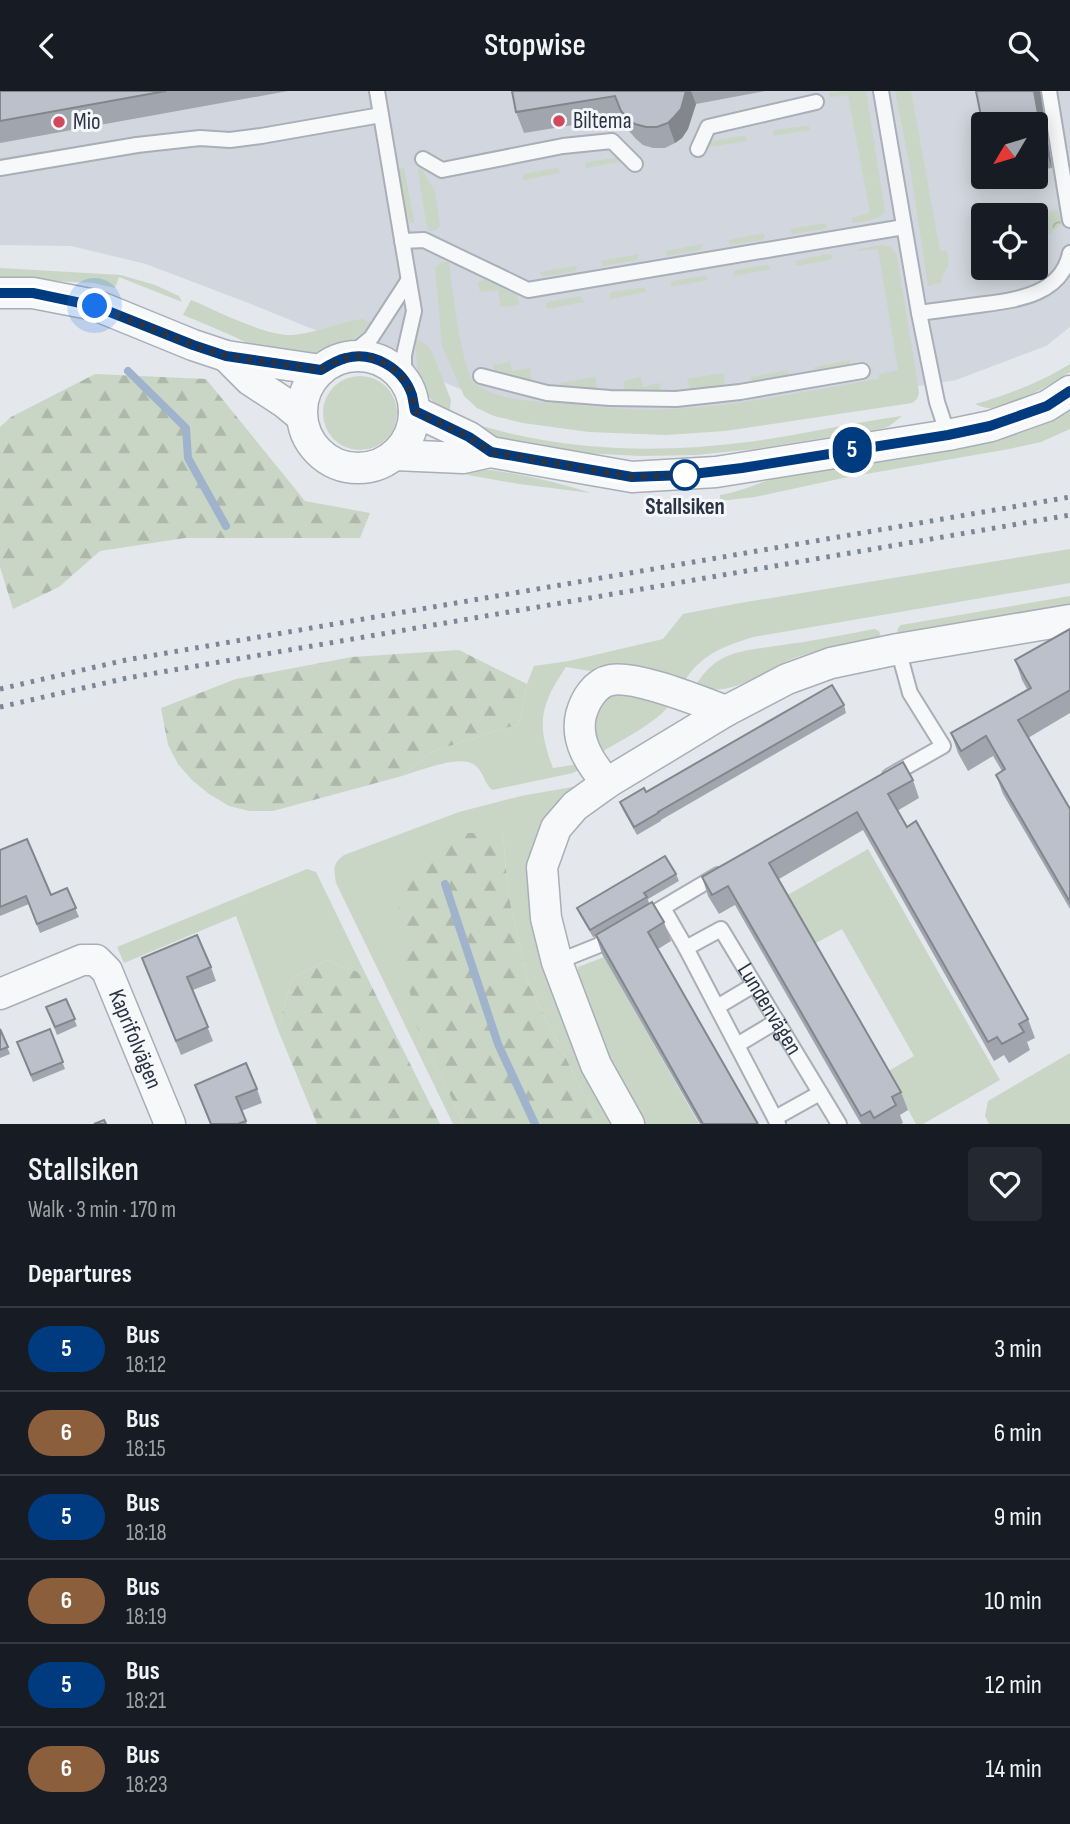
<!DOCTYPE html>
<html lang="en">
<head>
<meta charset="utf-8">
<style>
  :root { --surface:#171b24; --page:#242831; --text:#f1f3f6; --muted:#9ea1a6; --line:#363941 }
  body { margin:0; font-family:"Sofia Sans Condensed",sans-serif; background:var(--page); color:var(--text); height:100vh; display:flex; flex-direction:column; font-size:26px; white-space:nowrap }
  * { box-sizing:border-box; margin:0 }
  p { font-size:23px; color:var(--muted) }
  .icon { flex:none; width:38px; height:38px; fill:none; stroke:currentColor; stroke-width:2; stroke-linecap:round; stroke-linejoin:round }
  .map { position:relative; height:1033px; overflow:hidden }
  .panel { display:flex; flex-direction:column; background:var(--surface); flex:1 }
  .panel>* { flex:none }
  .badge { padding:0 14px; border-radius:23px; font-size:24px; line-height:46px }
  .needle { width:46px; rotate:232deg }
  .fabs { position:absolute; left:971px; top:21px; display:grid; gap:14px }
  .fabs a { display:grid; place-items:center; width:77px; height:77px; border-radius:7px; background:var(--surface); box-shadow:0 4px 18px #0003; font-size:35px }
  .you { position:absolute; width:35px; height:35px; margin:-18px; border:5px solid #fff; border-radius:50%; background:#1a73e8; box-shadow:0 0 0 10px #1a73e833 }
  .map>.badge { position:absolute; translate:-50% -50%; box-shadow:0 0 0 4px #fff }
  h2 { padding:0 28px; font-size:26px; line-height:63px }
  .round { display:grid; place-items:center; flex:none; width:74px; height:74px; border-radius:7px; background:var(--page) }
  .headline { display:flex; align-items:center; justify-content:space-between; height:119px; padding:0 28px }
  h1 { font-size:33px; font-weight:600; line-height:52px }
  ul { padding:0; list-style:none }
  li { display:flex; align-items:center; gap:21px; height:84px; padding:0 28px; border-top:2px solid var(--line) }
  li div { flex:1 }
  li b { display:block; font-size:26px }
  li em { font-style:normal }
  li .badge { min-width:77px; font-weight:700; text-align:center }
  header { display:flex; justify-content:space-between; align-items:center; height:91px; padding:0 28px; background:var(--surface); font-size:32px; font-weight:600 }
  .map>svg:first-child { display:block }
</style>
</head>
<body>
<header><svg class="icon" aria-label="back" viewBox="0 0 24 24"><path d="M15 5l-7 7 7 7"/></svg>Stopwise<svg class="icon" aria-label="search" viewBox="0 0 24 24"><circle cx="10" cy="10" r="6"/><path d="M15 15l6 6"/></svg></header>
<div class="map">
<svg width="1070" height="1033" viewBox="0 0 1070 1033">
  <defs>
    <pattern id="forest-firs" width="22" height="20" patternUnits="userSpaceOnUse" patternTransform="scale(1.75)"><rect width="22" height="20" fill="#c9d6c5"/><path d="M5 1l3.5 6h-7zM16 11l3.5 6h-7z" fill="#adb8ab"/></pattern>
    <pattern id="park-crowns" width="20" height="18" patternUnits="userSpaceOnUse" patternTransform="scale(1.75)"><rect width="20" height="18" fill="#c9d6c5"/><path d="M2 6a3 3 0 1 1 6 0M12 15a3 3 0 1 1 6 0" fill="none" stroke="#adb8ab"/></pattern>
  </defs>
  <rect width="100%" height="100%" fill="#e4e7ec"/>
  <!-- built -->
  <path fill="#d2d6de" fill-rule="evenodd" d="M 0,0 L 1070,0 L 1070,236 L 1046,255 L 956,289 L 672,336 L 490,310 L 251,213 L 146,173 L 71,155 L 0,154 ZM 984,33 L 1036,33 L 1036,86 L 984,86 ZM 984,124 L 1036,124 L 1036,177 L 984,177 Z"/>
  <!-- grass -->
  <g fill="#c9d6c5">
    <path d="M 843,0 L 866,0 L 885,121 C 877,130 864,130 853,132 L 851,127 L 870,122 L 848,4 L 830,6 L 829,2 Z"/>
    <path d="M 895,0 L 911,0 L 940,160 L 947,160 L 949,174 L 941,187 L 942,191 L 928,195 L 911,82 Z"/>
    <path d="M 805,35 L 809,35 L 810,39 L 773,45 L 773,41 L 775,39 Z"/>
    <path d="M 742,45 L 746,45 L 747,50 L 710,56 L 710,51 L 712,50 Z"/>
    <path d="M 618,66 L 621,67 L 623,70 L 586,77 L 585,73 L 588,71 Z"/>
    <path d="M 404,77 L 414,129 L 413,132 L 409,130 L 397,78 Z"/>
    <path d="M 419,77 L 422,78 L 435,101 L 440,135 L 436,139 L 430,140 L 427,137 L 418,79 Z"/>
    <path d="M 555,77 L 559,78 L 560,82 L 523,89 L 523,85 L 525,83 Z"/>
    <path d="M 826,132 L 827,136 L 824,138 L 792,143 L 790,138 Z"/>
    <path d="M 764,142 L 765,146 L 762,149 L 730,154 L 728,149 Z"/>
    <path d="M 702,153 L 702,156 L 700,159 L 667,165 L 665,160 Z"/>
    <path d="M 883,154 L 891,156 L 897,165 L 919,302 L 917,308 L 912,312 L 725,340 L 666,344 L 589,341 L 523,332 L 494,325 L 477,317 L 464,305 L 442,255 L 435,177 L 442,171 L 449,171 C 452,195 461,275 474,291 C 490,308 534,311 556,312 C 594,315 634,321 673,318 C 742,315 811,299 879,288 L 879,283 L 898,279 L 878,158 L 858,160 L 858,158 Z"/>
    <path d="M 638,163 L 638,167 L 636,169 L 603,175 L 601,170 Z"/>
    <path d="M 828,163 L 832,164 L 833,168 L 796,175 L 796,170 L 798,169 Z"/>
    <path d="M 766,174 L 769,175 L 771,178 L 734,185 L 734,181 L 736,179 Z"/>
    <path d="M 577,175 L 575,181 L 543,185 L 539,181 Z"/>
    <path d="M 0,177 L 121,184 L 155,194 L 179,205 L 182,211 L 119,186 L 115,197 L 93,192 L 0,187 Z"/>
    <path d="M 703,185 L 707,186 L 708,189 L 671,196 L 671,192 L 673,190 Z"/>
    <path d="M 483,188 L 517,204 L 519,214 L 501,216 L 498,199 L 480,201 L 478,192 Z"/>
    <path d="M 641,197 L 645,197 L 646,201 L 609,208 L 611,201 Z"/>
    <path d="M 579,205 L 582,207 L 584,211 L 547,218 L 546,213 L 548,211 Z"/>
    <path d="M 191,209 C 218,220 264,245 293,244 C 317,242 339,231 362,228 L 371,232 C 345,263 305,268 267,260 C 257,257 247,252 237,247 C 219,239 201,231 183,224 Z"/>
    <path d="M 419,249 L 429,256 L 432,261 L 451,309 L 449,326 C 420,302 416,288 416,251 Z"/>
    <path d="M 850,269 L 850,274 L 847,277 L 816,282 L 814,276 Z"/>
    <path d="M 510,271 L 512,280 L 530,277 L 531,288 L 529,290 C 516,288 496,288 493,274 Z"/>
    <path d="M 1070,273 L 1070,281 C 1052,293 1013,316 992,317 C 986,318 980,315 975,313 C 1010,303 1039,292 1070,273 Z"/>
    <path d="M 788,279 L 788,284 L 786,287 L 754,293 L 751,291 L 751,286 Z"/>
    <path d="M 723,282 L 725,291 L 720,297 L 692,298 L 689,295 L 687,288 Z"/>
    <circle cx="360" cy="322" r="37"/>
    <path d="M 595,286 L 597,294 L 595,298 L 590,299 L 561,295 L 560,292 Z"/>
    <path d="M 641,286 L 643,296 L 660,292 L 661,297 C 653,303 632,304 624,297 L 624,290 Z"/>
    <path d="M 1070,320 L 1070,338 L 1041,351 L 1009,358 L 843,387 L 755,406 L 720,410 L 720,404 C 744,400 767,388 791,382 C 806,379 823,378 838,375 C 917,364 1000,359 1070,320 Z"/>
    <path d="M 902,325 L 888,336 L 880,338 L 754,358 L 697,364 L 641,365 L 582,362 L 530,355 L 490,346 L 472,332 C 560,360 657,363 748,351 C 800,344 850,332 902,325 Z"/>
    <path d="M 455,376 C 502,378 546,388 591,402 L 519,393 L 457,382 Z"/>
    <path d="M 1070,458 L 1070,492 L 753,546 C 724,555 700,564 684,591 L 603,582 L 566,576 C 540,614 536,633 553,677 L 579,673 L 579,679 L 573,682 L 492,699 C 485,693 484,683 477,676 C 463,661 420,680 402,685 L 431,661 L 519,633 L 527,593 L 534,575 L 569,570 L 663,548 L 683,523 L 740,512 Z"/>
    <path d="M 1070,505 L 1070,514 L 897,544 L 898,537 L 901,534 Z"/>
    <path d="M 874,538 L 879,540 L 881,546 C 853,552 825,557 797,566 C 763,578 733,610 696,594 C 702,584 709,576 718,570 C 737,558 760,558 782,554 C 813,550 843,544 874,538 Z"/>
    <path d="M 612,601 L 671,610 C 666,627 616,652 600,662 L 591,646 L 594,620 Z"/>
    <path d="M 578,695 L 539,748 L 615,1033 L 599,1033 L 529,894 L 508,802 L 503,742 L 417,937 L 464,1033 L 453,1033 L 336,792 C 334,778 332,773 344,764 L 459,721 L 521,705 Z"/>
    <path d="M 868,758 L 1000,989 L 923,1033 L 916,1033 L 887,981 L 914,965 L 842,838 L 814,853 L 786,805 Z"/>
    <path d="M 307,778 L 316,781 L 366,884 L 326,869 L 292,887 L 278,939 L 236,825 L 124,872 L 117,856 Z"/>
    <path d="M 604,866 L 699,1033 L 641,1033 L 597,946 L 577,891 L 578,876 Z"/>
    <path d="M 1070,962 L 1070,1033 L 989,1033 L 985,1025 L 988,1010 Z"/>
  </g>
  <!-- forest -->
  <g fill="url(#forest-firs)">
    <path d="M 95,283 L 206,288 L 305,410 L 370,422 L 360,447 L 185,447 L 100,460 L 59,496 L 13,518 L 0,476 L 0,336 L 11,326 Z"/>
    <path d="M 459,559 L 527,593 L 519,633 L 431,661 L 402,685 L 273,720 L 249,720 L 229,715 L 209,703 L 192,689 L 178,673 L 168,654 L 161,617 L 236,588 L 352,566 Z"/>
    <path d="M 464,742 L 503,742 L 508,802 L 529,894 L 599,1033 L 464,1033 L 417,937 L 395,827 L 417,773 Z"/>
    <path d="M 326,869 L 366,884 L 440,1033 L 317,1033 L 278,939 L 292,887 Z"/>
  </g>
  <!-- park -->
  <path fill="url(#park-crowns)" d="M 1058,119 L 1061,133 L 1048,144 L 1036,146 L 1036,124 L 1032,124 Z"/>
  <g fill="none" stroke-linecap="round" stroke-linejoin="round">
    <!-- stream -->
    <g stroke="#9fb4cc" stroke-width="8">
      <path d="M 128,280 L 186,337 L 188,367 L 226,435"/>
      <path d="M 445,793 L 498,953 L 535,1033"/>
    </g>
    <!-- lane casing -->
    <g stroke="#a9aeb7" stroke-width="18">
      <g id="lane">
        <path d="M 377,0 L 414,220 L 404,264 L 404,289"/>
        <path d="M 881,0 L 919,222 L 937,311 L 948,344"/>
        <path d="M 1049,0 L 1070,129"/>
        <path d="M 698,58 L 708,36 L 816,11"/>
        <path d="M 423,68 L 442,79 L 563,55 L 612,50 L 635,73"/>
        <path d="M 0,77 L 137,54 L 200,47 L 230,49 L 261,45 L 381,24"/>
        <path d="M 402,150 L 424,149 L 528,199 L 904,136"/>
        <path d="M 919,222 C 939,219 958,217 978,214 C 1015,209 1061,205 1070,162"/>
        <path d="M 348,266 L 371,247 L 408,190"/>
        <path d="M 481,285 L 547,302 L 610,307 L 676,308 L 740,301 L 862,280"/>
        <path d="M 890,685 L 943,655 L 910,602 L 898,558"/>
        <path d="M 663,817 L 686,857"/>
        <path d="M 642,829 L 718,784"/>
        <path d="M 557,871 L 597,855 L 615,844"/>
        <path d="M 717,916 L 754,894"/>
        <path d="M 737,954 L 777,930"/>
        <path d="M 775,1027 L 820,1002"/>
        <path id="s1" d="M 778,1033 L 686,857 L 721,838 L 839,1033"/>
      </g>
    </g>
    <!-- street casing -->
    <g stroke="#a9aeb7" stroke-width="33">
      <g id="street">
        <path d="M 0,202 L 33,202 L 95,214 L 193,254 L 226,265 L 321,279"/>
        <path d="M 226,265 L 250,289 L 285,312 L 302,326"/>
        <circle cx="358" cy="321" r="56"/>
        <path d="M 414,320 L 469,346 L 490,361"/>
        <path d="M 395,364 L 463,367 L 490,361 L 632,386 L 716,381 L 948,344 L 991,335 L 1047,315 L 1070,300"/>
        <path d="M 607,692 C 590,672 575,650 581,624 C 585,609 595,592 611,589 C 636,584 701,611 726,620"/>
        <path id="s2" d="M 0,903 L 82,869 L 96,869 L 107,880 L 170,1033"/>
        <path d="M 629,1033 L 596,974 L 557,871 L 546,827 L 542,776 L 556,737 L 575,715 L 607,692 L 726,620 L 787,588 L 831,572 L 898,558 L 1070,529"/>
      </g>
    </g>
    <!-- lane -->
    <use href="#lane" stroke="#f7f8fa" stroke-width="14"/>
    <!-- street -->
    <use href="#street" stroke="#f7f8fa" stroke-width="30"/>
    <!-- rail -->
    <g stroke="#7d8696" stroke-width="5" stroke-dasharray="3.5 7" stroke-linecap="butt">
      <path d="M 0,598 L 126,569 L 1070,406"/>
      <path d="M 0,616 L 127,587 L 1070,424"/>
    </g>
  </g>
  <!-- wall -->
  <g fill="#a1a5ae">
    <path d="M 0,0 L 288,0 L 0,52 Z"/>
    <path d="M 512,0 L 765,0 L 696,13 L 688,38 L 682,47 L 675,52 L 665,57 L 653,57 L 643,54 L 636,48 L 629,40 L 622,26 L 524,42 L 516,21 Z"/>
    <path d="M 976,0 L 1040,0 L 1052,77 L 1036,79 L 1036,33 Z"/>
    <path d="M 1070,538 L 1070,622 L 1028,647 L 1070,718 L 1070,818 L 1003,703 L 996,684 L 1002,680 L 993,665 L 968,680 L 958,662 L 951,642 L 1027,598 L 1022,589 L 1015,569 Z"/>
    <path d="M 844,614 L 846,622 L 661,729 L 661,730 L 637,744 L 623,719 L 620,711 L 646,701 Z"/>
    <path d="M 913,689 L 919,707 L 897,720 L 1028,928 L 1035,947 L 1027,951 L 1030,959 L 1009,972 L 1004,964 L 994,970 L 863,739 L 779,788 L 901,1001 L 908,1019 L 900,1024 L 903,1032 L 901,1033 L 861,1033 L 735,814 L 719,823 L 708,805 L 702,786 Z"/>
    <path d="M 0,759 L 51,804 L 67,797 L 79,826 L 40,842 L 29,813 L 0,825 Z"/>
    <path d="M 676,783 L 679,790 L 648,808 L 649,813 L 664,831 L 671,850 L 658,858 L 758,1033 L 700,1033 L 602,863 L 596,845 L 593,846 L 580,824 L 577,817 Z"/>
    <path d="M 142,867 L 211,876 L 216,890 L 193,899 L 213,950 L 181,964 Z"/>
    <path d="M 66,908 L 77,935 L 57,944 L 46,916 Z"/>
    <path d="M 0,938 L 10,963 L 0,967 Z"/>
    <path d="M 50,938 L 65,978 L 33,991 L 17,951 Z"/>
    <path d="M 195,994 L 257,998 L 262,1012 L 241,1020 L 247,1033 L 210,1033 Z"/>
  </g>
  <!-- shaded-wall -->
  <g fill="#83868d">
    <path d="M 686,0 L 691,0 L 696,13 L 688,38 L 682,47 L 675,52 L 668,32 Z"/>
    <path d="M 1034,0 L 1040,0 L 1052,77 L 1043,51 Z"/>
    <path d="M 1025,86 L 1031,86 L 1027,92 Z"/>
  </g>
  <!-- building -->
  <g fill="#bbc0ca" stroke="#83868d" stroke-width="2">
    <path d="M 0,0 L 166,0 L 0,30 Z"/>
    <path d="M 512,0 L 686,0 L 681,18 L 674,26 L 668,32 L 657,36 L 646,36 L 635,33 L 628,28 L 621,20 L 615,5 L 516,21 Z"/>
    <path d="M 976,0 L 1034,0 L 1043,51 L 1036,52 L 1036,33 L 984,33 L 984,40 Z"/>
    <path d="M 1070,538 L 1070,599 L 1018,629 L 1070,718 L 1070,811 L 996,684 L 1005,678 L 986,645 L 961,660 L 951,642 L 1031,597 L 1015,569 Z"/>
    <path d="M 832,594 L 844,614 L 658,721 L 658,722 L 634,736 L 620,711 L 644,697 L 646,701 Z"/>
    <path d="M 903,671 L 913,689 L 888,703 L 907,736 L 916,730 L 1028,928 L 1019,933 L 1024,941 L 1002,953 L 997,946 L 988,951 L 857,721 L 769,772 L 901,1001 L 892,1006 L 896,1014 L 874,1027 L 870,1020 L 861,1025 L 728,795 L 712,804 L 702,786 Z"/>
    <path d="M 27,748 L 51,804 L 67,797 L 76,817 L 37,833 L 26,805 L 0,816 L 0,759 Z"/>
    <path d="M 665,765 L 676,783 L 644,802 L 647,806 L 590,839 L 577,817 Z"/>
    <path d="M 652,811 L 664,831 L 648,841 L 758,1033 L 703,1033 L 596,844 Z"/>
    <path d="M 197,844 L 211,876 L 187,886 L 208,936 L 176,950 L 142,867 Z"/>
    <path d="M 66,908 L 75,928 L 55,936 L 46,916 Z"/>
    <path d="M 0,938 L 8,956 L 0,959 Z"/>
    <path d="M 50,938 L 63,971 L 31,984 L 17,951 Z"/>
    <path d="M 246,972 L 257,998 L 236,1006 L 246,1030 L 238,1033 L 211,1033 L 195,994 Z"/>
    <path d="M 104,1029 L 106,1033 L 94,1033 Z"/>
  </g>
  <g fill="none" stroke-linecap="round" stroke-linejoin="round">
    <!-- line casing -->
    <g stroke="#fff" stroke-width="16">
      <path id="line" d="M 0,202 L 33,202 L 95,215 L 193,254 L 226,265 L 321,279 C 329,274 337,269 346,267 C 373,260 403,277 412,304 C 413,309 414,315 415,320 L 469,346 L 491,361 L 632,386 L 685,384 L 742,377 L 948,344 L 990,335 L 1047,315 L 1070,300"/>
    </g>
    <!-- line -->
    <use href="#line" stroke="#003b80" stroke-width="10"/>
    <!-- walk -->
    <path stroke="#2b3445" stroke-width="7" stroke-dasharray="0 12.6" d="M 95,215 L 193,254 L 226,265 L 321,279 C 329,274 337,269 346,267 C 373,260 403,277 412,304 C 413,309 414,315 415,320 L 469,346 L 491,361 L 632,386 L 685,384"/>
  </g>
  <!-- markers -->
  <g fill="#d1495b" stroke="#f4f6f9" stroke-width="2.5">
    <circle cx="559" cy="30" r="7"/>
    <circle cx="59" cy="31" r="7"/>
  </g>
  <circle fill="#fff" stroke="#003b80" stroke-width="3.5" cx="685" cy="384" r="14"/>
  <g text-anchor="middle" dominant-baseline="central" stroke-width="6" stroke-linejoin="round" paint-order="stroke">
    <!-- poi labels -->
    <g font-size="23" fill="#2b3445" stroke="#f4f6f9" text-anchor="start">
      <text x="573" y="30">Biltema</text>
      <text x="73" y="31">Mio</text>
    </g>
    <!-- stop labels -->
    <g font-size="23" font-weight="bold" fill="#2b3445" stroke="#f4f6f9">
      <text x="685" y="416">Stallsiken</text>
    </g>
    <!-- street labels -->
    <g font-size="23" fill="#2b3445" stroke="#f4f6f9">
      <text stroke="none"><textPath href="#s1" startOffset="332">Lundenvägen</textPath></text>
      <text stroke="none"><textPath href="#s2" startOffset="192">Kaprifolvägen</textPath></text>
    </g>
  </g>
</svg>
<div class="fabs">
<a><svg class="needle" viewBox="-14 -14 28 28"><path d="M0-13l5 13h-10z" fill="#e53935"/><path d="M0 13l5-13h-10z" fill="#9ea1a6"/></svg></a>
<a><svg class="icon" aria-label="locate" viewBox="0 0 24 24"><circle cx="12" cy="12" r="6"/><path d="M12 2v4M12 18v4M2 12h4M18 12h4"/></svg></a>
</div>
<div class="you" style="left:95px;top:215px"></div>
<b class="badge" style="left:852px;top:359px;background:#003b80;color:#fff">5</b>
</div>
<section class="panel">
<div class="headline"><div><h1>Stallsiken</h1><p>Walk · 3 min · 170 m</p></div><a class="round"><svg class="icon" aria-label="heart" viewBox="0 0 24 24"><path d="M12 20l-8-8c-3-5 5-10 8-4 3-6 11-1 8 4z"/></svg></a></div>
<h2>Departures</h2>
<ul>
<li><span class="badge" style="background:#003b80;color:#fff">5</span><div><b>Bus</b><p>18:12</p></div><em>3 min</em></li>
<li><span class="badge" style="background:#8b5e3c;color:#fff">6</span><div><b>Bus</b><p>18:15</p></div><em>6 min</em></li>
<li><span class="badge" style="background:#003b80;color:#fff">5</span><div><b>Bus</b><p>18:18</p></div><em>9 min</em></li>
<li><span class="badge" style="background:#8b5e3c;color:#fff">6</span><div><b>Bus</b><p>18:19</p></div><em>10 min</em></li>
<li><span class="badge" style="background:#003b80;color:#fff">5</span><div><b>Bus</b><p>18:21</p></div><em>12 min</em></li>
<li><span class="badge" style="background:#8b5e3c;color:#fff">6</span><div><b>Bus</b><p>18:23</p></div><em>14 min</em></li>
</ul>
</section>
</body>
</html>
